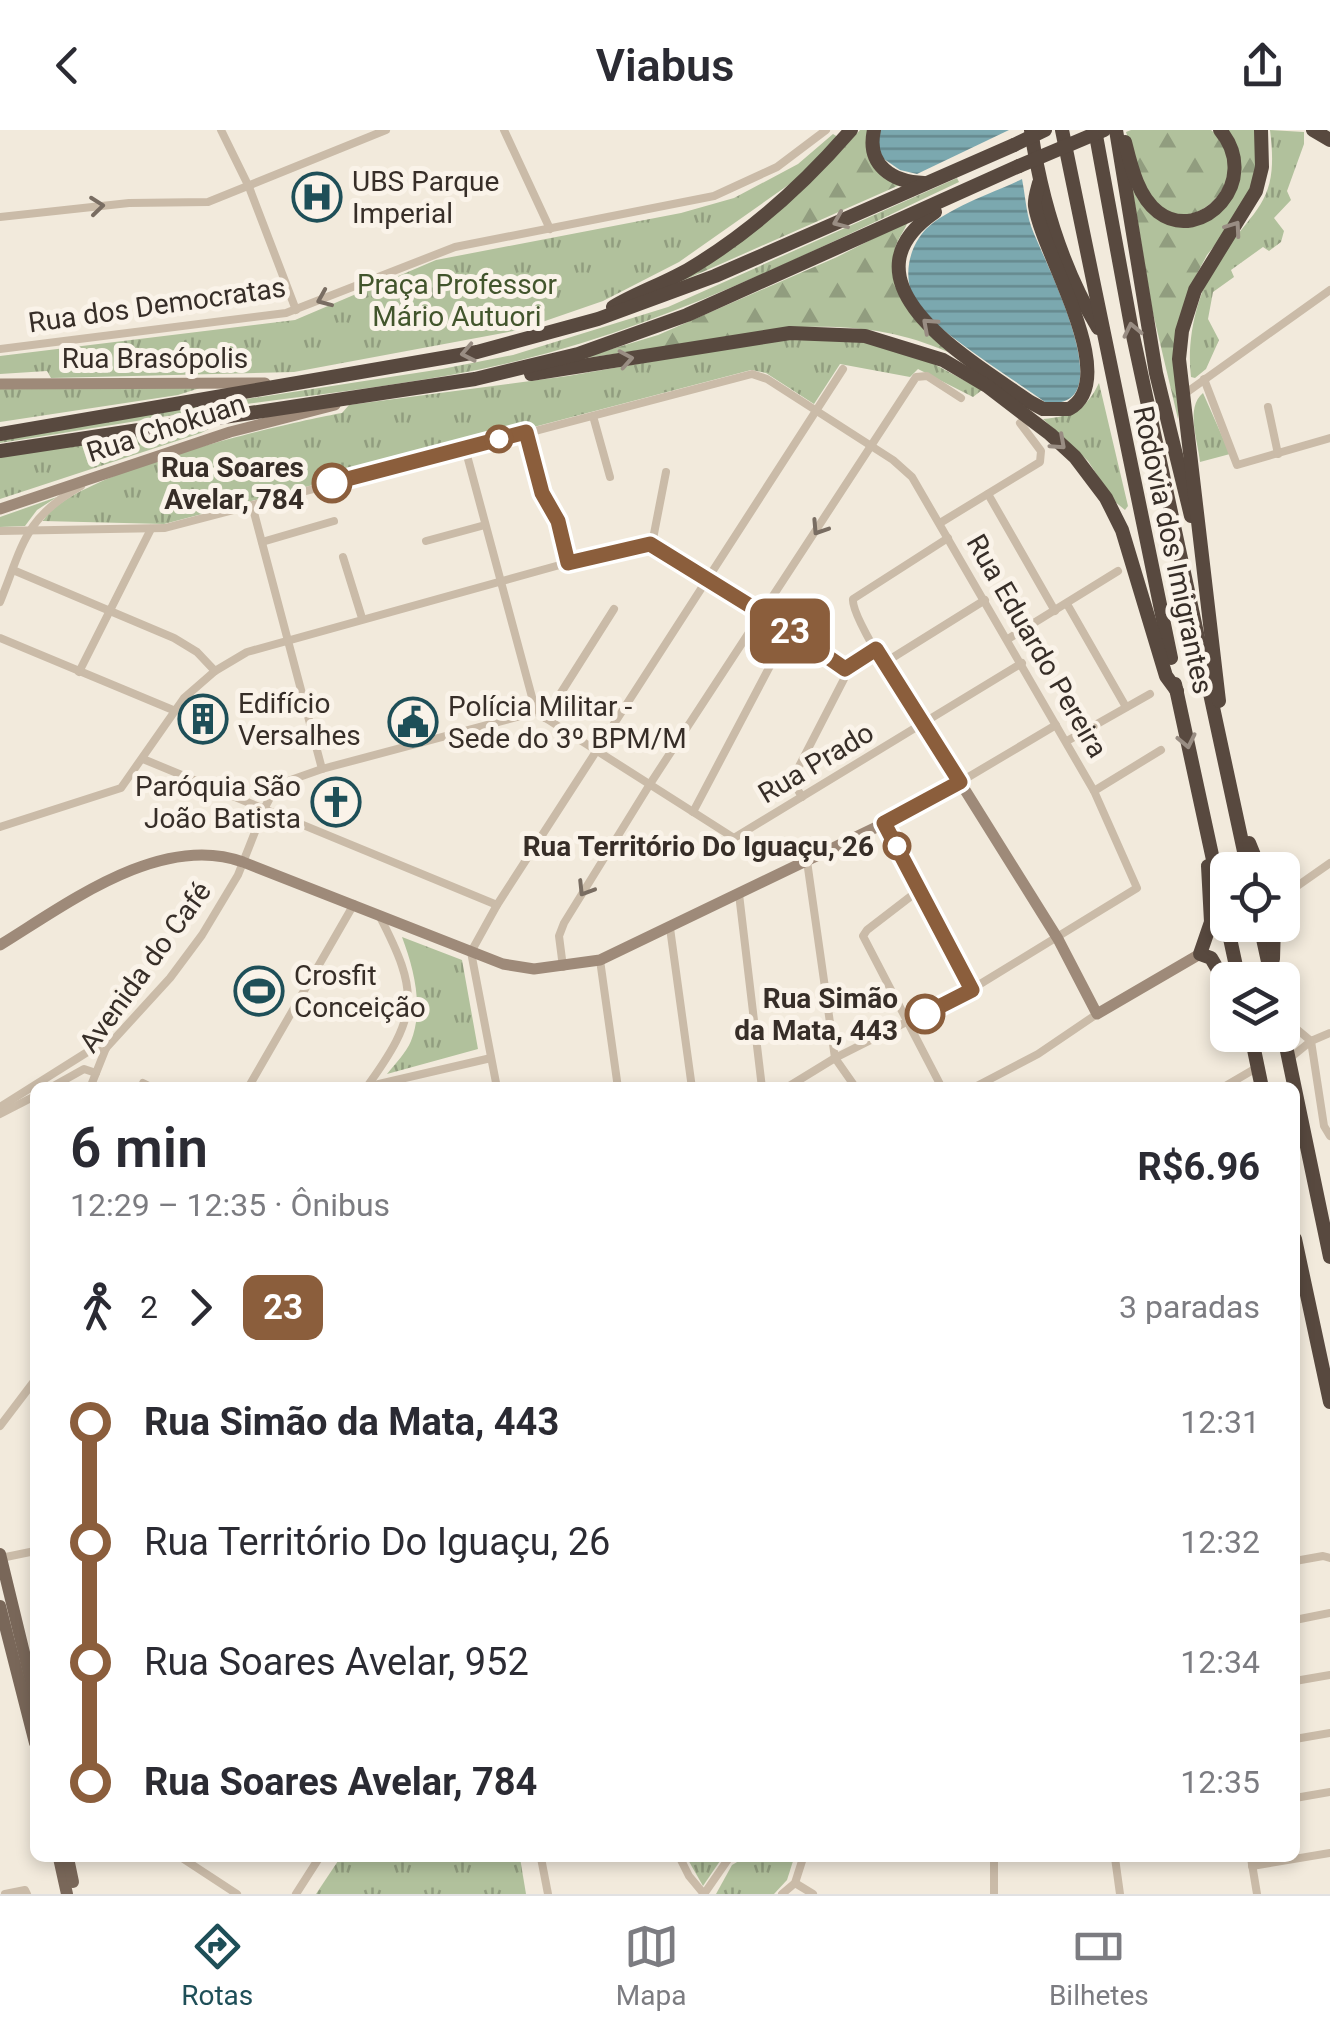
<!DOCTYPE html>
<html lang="pt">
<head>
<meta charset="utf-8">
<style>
  :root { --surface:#fff; --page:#f2f2f3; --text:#2b2b33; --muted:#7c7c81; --line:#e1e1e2; --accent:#1e4f58 }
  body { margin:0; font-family:Roboto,sans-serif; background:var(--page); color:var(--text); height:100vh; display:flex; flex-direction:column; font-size:38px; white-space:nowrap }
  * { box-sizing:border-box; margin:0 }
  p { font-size:32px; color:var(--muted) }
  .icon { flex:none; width:55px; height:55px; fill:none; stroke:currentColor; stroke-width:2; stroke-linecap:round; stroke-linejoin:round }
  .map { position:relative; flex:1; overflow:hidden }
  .side { position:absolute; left:30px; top:952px; width:1270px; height:780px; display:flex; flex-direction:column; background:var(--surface); border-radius:15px; box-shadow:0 5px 15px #0003 }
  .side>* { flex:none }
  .badge { padding:0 20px; border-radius:15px; font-size:35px; line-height:65px }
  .buttons { position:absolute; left:1210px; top:722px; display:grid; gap:20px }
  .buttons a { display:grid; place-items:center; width:90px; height:90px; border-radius:15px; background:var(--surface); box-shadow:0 5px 15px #0003; font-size:50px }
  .map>.badge { position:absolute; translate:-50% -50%; box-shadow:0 0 0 5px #fff }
  .legs { display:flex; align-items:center; gap:15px; height:110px; padding:0 40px; font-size:32px }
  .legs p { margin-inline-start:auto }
  .overview { display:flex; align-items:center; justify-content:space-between; height:170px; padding:0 40px }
  h1 { font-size:55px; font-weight:600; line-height:75px }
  ul { padding:0 40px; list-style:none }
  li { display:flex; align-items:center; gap:35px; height:120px; font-size:38px }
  li i { display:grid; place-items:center; width:15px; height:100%; margin:0 12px; background:currentColor }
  li i::after { content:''; width:25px; height:25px; margin:-12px; border:8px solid; border-radius:50%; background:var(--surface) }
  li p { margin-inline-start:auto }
  li:first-child i { background:linear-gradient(#0000 50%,currentColor 0) }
  li:last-child i { background:linear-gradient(currentColor 50%,#0000 0) }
  header { display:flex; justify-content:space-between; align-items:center; height:130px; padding:0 40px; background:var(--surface); font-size:45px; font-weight:600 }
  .menu { display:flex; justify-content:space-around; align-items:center; height:140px; border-top:2px solid var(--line); background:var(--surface); font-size:28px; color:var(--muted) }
  .menu a { display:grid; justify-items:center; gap:5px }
  .menu .selected { color:var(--accent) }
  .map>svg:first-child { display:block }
</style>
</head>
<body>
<header><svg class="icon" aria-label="back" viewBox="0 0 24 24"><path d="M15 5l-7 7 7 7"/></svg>Viabus<svg class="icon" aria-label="share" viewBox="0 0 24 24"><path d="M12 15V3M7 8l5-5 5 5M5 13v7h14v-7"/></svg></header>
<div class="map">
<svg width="1330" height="1764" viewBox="0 0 1330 1764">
  <defs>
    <pattern id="forest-firs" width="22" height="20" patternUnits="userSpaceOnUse" patternTransform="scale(2.5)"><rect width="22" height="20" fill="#b1c19c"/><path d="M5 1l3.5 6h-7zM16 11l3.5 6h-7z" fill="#919d7f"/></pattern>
    <pattern id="park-tufts" width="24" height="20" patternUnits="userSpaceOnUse" patternTransform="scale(2.5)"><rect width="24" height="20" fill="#b1c19c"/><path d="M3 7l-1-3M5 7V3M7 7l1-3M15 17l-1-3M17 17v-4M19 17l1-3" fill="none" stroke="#919d7f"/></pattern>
    <pattern id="water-rules" width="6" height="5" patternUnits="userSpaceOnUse" patternTransform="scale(2.5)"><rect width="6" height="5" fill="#7ba8af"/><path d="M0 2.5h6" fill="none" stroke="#66898e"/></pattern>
  </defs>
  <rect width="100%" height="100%" fill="#f2eadc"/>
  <!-- forest -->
  <g fill="url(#forest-firs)">
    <path d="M 860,0 L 868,0 L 867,6 L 902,54 L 673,155 L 838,24 Z"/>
    <path d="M 1131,0 L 1211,0 C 1260,39 1198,112 1158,74 C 1140,57 1134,26 1126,2 Z"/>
    <path d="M 1228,0 L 1257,0 L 1255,51 L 1239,85 L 1207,125 L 1192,153 L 1178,289 L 1152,179 L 1132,57 C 1146,94 1174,86 1207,88 C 1228,56 1253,38 1228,0 Z"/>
    <path d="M 908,91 C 906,99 897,109 895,119 C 884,163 919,196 948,222 C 901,201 853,195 802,197 L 579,229 L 658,205 L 837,127 Z"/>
  </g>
  <!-- park -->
  <g fill="url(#park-tufts)">
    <path d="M 1270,0 L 1304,2 L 1304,14 L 1287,61 L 1291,70 L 1274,88 L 1284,101 L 1281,112 L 1269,121 L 1263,117 L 1231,140 L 1234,147 L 1213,162 L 1208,189 L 1219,210 L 1206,239 L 1195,248 L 1191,247 C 1186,207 1198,159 1221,126 C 1258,75 1279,71 1270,0 Z"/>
    <path d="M 833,4 L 838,7 L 794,51 L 679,132 L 603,171 L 519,200 L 294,242 L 51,248 L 47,241 L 0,244 L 0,226 L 295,190 L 436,130 L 681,83 L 734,68 L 798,34 Z"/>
    <path d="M 957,48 L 959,52 C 815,120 672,193 517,231 C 426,253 332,262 240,275 C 160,286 80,301 0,313 L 0,307 L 442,239 L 513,225 L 668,177 Z"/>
    <path d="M 792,207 L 864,212 L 934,234 L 982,260 L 973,267 L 918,239 L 910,247 L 840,234 L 814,274 L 766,243 L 751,240 L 164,394 L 43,391 C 70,343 285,293 342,283 L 349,275 L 568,246 Z"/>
    <path d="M 1099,253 L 1128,376 L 1125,380 L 1114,371 L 1088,331 L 1043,289 C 1073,286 1086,280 1099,253 Z"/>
    <path d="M 0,256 L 200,258 L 178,265 L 0,292 Z"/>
    <path d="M 1203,263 L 1230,324 L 1200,332 C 1198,310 1185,278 1203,263 Z"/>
    <path d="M 219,294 L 201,303 L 0,369 L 0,327 Z"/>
    <path d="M 57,367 L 37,380 L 25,396 L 0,397 L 0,387 Z"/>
    <path d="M 402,807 L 462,830 L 478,919 L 387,944 C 395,934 406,923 411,911 C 424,878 414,839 402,807 Z"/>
    <path d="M 340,1728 L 520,1728 L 526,1764 L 316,1764 Z"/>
    <path d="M 687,1728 L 722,1728 L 703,1756 Z"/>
    <path d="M 744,1728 L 794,1728 L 787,1750 L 774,1764 L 716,1764 L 732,1735 Z"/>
  </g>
  <!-- water -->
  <g fill="url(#water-rules)">
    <path d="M 879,0 L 1009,0 L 917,44 L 900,40 L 884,29 L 879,23 Z"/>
    <path d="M 1022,49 C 1025,64 1026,81 1031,96 C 1042,128 1127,284 1045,272 C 1015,250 932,199 916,172 C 902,149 908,118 926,99 C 947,78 995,62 1022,49 Z"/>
  </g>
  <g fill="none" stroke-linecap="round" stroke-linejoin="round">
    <!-- street -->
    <g stroke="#cabba8" stroke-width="8">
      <path d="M 221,0 L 249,57 L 296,180"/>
      <path d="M 504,0 L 550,99"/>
      <path d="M 0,87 L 129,73 L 208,72 L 386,0"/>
      <path d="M 0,219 L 286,183 L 455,117 L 714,66 L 777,37 L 826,0"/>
      <path d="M 1204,249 L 1237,335 L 1330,308"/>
      <path d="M 1183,265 L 1330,160"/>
      <path d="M 1268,277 L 1278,324"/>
      <path d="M 593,286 L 610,347"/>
      <path d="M 526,302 L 542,363 L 558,391 L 567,433"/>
      <path d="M 465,318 L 536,582"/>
      <path d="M 988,364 L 1055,481"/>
      <path d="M 252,375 L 322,639"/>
      <path d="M 940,393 L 1040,332 L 1041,321 L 1020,293"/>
      <path d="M 0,401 L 165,398 L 752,244 L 767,249 L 893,330 L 912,347 L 1094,661 L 1137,758 L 972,859 L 835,928 L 786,958"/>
      <path d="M 948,408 L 853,469 C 850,492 942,624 960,652 L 1056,595"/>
      <path d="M 426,411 L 485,395"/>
      <path d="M 262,412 L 334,391"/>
      <path d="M 652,414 L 666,342"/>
      <path d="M 343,427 L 362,488"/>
      <path d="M 13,440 L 174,508 L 197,522 L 215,541"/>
      <path d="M 0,472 C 23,415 24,388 81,356"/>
      <path d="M 1067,474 L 1126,577"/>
      <path d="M 0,508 L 173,580"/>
      <path d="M 1008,509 L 1118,441"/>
      <path d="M 884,533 L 985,470"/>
      <path d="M 845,539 L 876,519"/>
      <path d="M 79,542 L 151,399"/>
      <path d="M 545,588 L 614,479"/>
      <path d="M 1067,611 L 1150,564"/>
      <path d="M 143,629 L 497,775"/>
      <path d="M 1094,661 L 1161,620"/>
      <path d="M 693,682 L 789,500"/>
      <path d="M 885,693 L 972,859"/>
      <path d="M 0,697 L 121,658 L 184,568 L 215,541 L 247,522 L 567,433 L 650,414 L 845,539 L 844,549 L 792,650 L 802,667"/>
      <path d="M 807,731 L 835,928 L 856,958"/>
      <path d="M 1293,759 L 1330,733"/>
      <path d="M 919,760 L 867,800 L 863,806 L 942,958"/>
      <path d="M 739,764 L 762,958"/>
      <path d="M 670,798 L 692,958"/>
      <path d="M 600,830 L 618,958"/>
      <path d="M 563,837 L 559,806 L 564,793 L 650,654 L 916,247 L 927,246 L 961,268"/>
      <path d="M 1282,887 L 1311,911 L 1324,996 L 1330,1006"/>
      <path d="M 1289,929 L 1311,911 L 1330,903"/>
      <path d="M 143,953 L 153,958"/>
      <path d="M 366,957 L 491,928"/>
      <path d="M 50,958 L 84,939 L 96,943"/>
      <path d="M 90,958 L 106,918 L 170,848 L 202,805 L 238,745 L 264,679 L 272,664 L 285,652 L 322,639 L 536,582 L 734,708 L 1022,533"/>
      <path d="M 248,958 L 354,774"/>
      <path d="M 366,958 C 419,885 420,864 379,785"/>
      <path d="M 497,958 L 471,822 L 497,775 L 843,239"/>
      <path d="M 973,958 L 1038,924 L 1097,884"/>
      <path d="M 1222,958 L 1258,937"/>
      <path d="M 0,977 L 89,921 L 106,918"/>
      <path d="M 0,984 L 35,966"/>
      <path d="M 0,1296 L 35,1250"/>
      <path d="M 1,1428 L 35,1421"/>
      <path d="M 1295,1431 L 1323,1426 L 1330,1428"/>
      <path d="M 1295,1490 L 1330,1483"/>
      <path d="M 1295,1551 L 1330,1545"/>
      <path d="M 1295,1609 L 1330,1603"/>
      <path d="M 1295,1668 L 1330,1662"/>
      <path d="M 182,1728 L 237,1764"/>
      <path d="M 541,1728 L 548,1764"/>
      <path d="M 680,1728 L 689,1746 L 704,1764"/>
      <path d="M 1115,1728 L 1120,1764"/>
      <path d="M 1251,1728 L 1257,1764"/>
      <path d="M 1252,1736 L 1330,1723"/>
      <path d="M 795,1753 L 813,1764"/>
      <path d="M 5,1764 L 25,1760 L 27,1764"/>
      <path d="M 296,1764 L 319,1728"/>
      <path d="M 704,1764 L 729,1728"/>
      <path d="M 782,1764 L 795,1753 L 803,1728"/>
      <path d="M 994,1764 L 994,1728"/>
    </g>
    <!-- secondary -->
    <g stroke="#9e8a79" stroke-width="11">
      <path d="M 0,254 L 265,253"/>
      <path d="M 0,379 L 230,302 L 335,275"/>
      <path d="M 0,815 C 67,774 161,702 243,732 L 503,834 L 534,839 L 600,830 L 885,693 L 960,652 L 1058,809 L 1097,884 L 1200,824"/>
    </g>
    <!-- primary -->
    <g stroke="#796759" stroke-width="12">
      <path d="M 0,1424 L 35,1568"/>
      <path d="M 0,1476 L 35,1613"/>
      <path d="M 59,1728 L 67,1764"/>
      <path d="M 68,1728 L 73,1752"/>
    </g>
    <!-- highway -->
    <g stroke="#58493f" stroke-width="14">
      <path d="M 874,0 C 866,35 892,52 924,53"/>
      <path d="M 1031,0 C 1041,68 1062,138 1098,198"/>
      <path d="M 1062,0 L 1171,528"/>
      <path d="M 1095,0 L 1132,201 L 1248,740"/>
      <path d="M 1116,0 L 1156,243 L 1191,386"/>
      <path d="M 1313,0 L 1330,10"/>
      <path d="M 1125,12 C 1131,36 1138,67 1158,82 C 1201,115 1263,51 1220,0"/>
      <path d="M 935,82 C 832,153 975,233 1030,272 L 1043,279 L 1069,279 C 1123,249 1042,124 1035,76 C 1034,69 1037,61 1039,53"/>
      <path d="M 613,177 C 638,162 666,153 691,138 C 751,102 805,53 851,0"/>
      <path d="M 531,244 L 790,203 L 865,206 L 943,230 L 987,256 L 1050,304 L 1075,327 L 1106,368 L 1122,400 L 1166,546 L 1177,561"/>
      <path d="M 0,304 L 477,222 L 598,189 L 715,146 L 1014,15"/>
      <path d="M 0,321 L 475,249 L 578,224 L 687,185 L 1019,36"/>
      <path d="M 1175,554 L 1239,850"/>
      <path d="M 1219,571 L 1179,229 L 1182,201 L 1195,160 L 1256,61 L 1262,37 L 1261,0"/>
      <path d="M 1249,713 L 1260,740"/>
      <path d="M 1208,736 L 1211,792 L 1200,824 L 1211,828 L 1228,857"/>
      <path d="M 1282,771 L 1293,759"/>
      <path d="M 1260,795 L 1272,850"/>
      <path d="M 1273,829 L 1274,795"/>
      <path d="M 1282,897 L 1330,1127"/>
      <path d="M 1251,905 L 1262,958"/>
      <path d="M 1295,1109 L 1330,1272"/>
    </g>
    <!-- highway-bridge -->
    <g stroke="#58493f" stroke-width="14">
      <path d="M 1014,15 L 1045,0"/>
      <path d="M 1019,36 L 1104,0"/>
    </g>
  </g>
  <!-- one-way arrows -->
  <defs><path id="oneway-chevron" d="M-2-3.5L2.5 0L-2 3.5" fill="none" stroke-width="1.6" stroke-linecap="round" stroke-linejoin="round" transform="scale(2.5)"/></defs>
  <g stroke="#796d62">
    <use href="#oneway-chevron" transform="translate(97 76) rotate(-6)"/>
    <use href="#oneway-chevron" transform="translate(324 169) rotate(157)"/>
    <use href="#oneway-chevron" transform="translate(819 398) rotate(123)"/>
    <use href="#oneway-chevron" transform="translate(585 759) rotate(122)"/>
  </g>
  <g stroke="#998d83">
    <use href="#oneway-chevron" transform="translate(840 91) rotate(157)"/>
    <use href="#oneway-chevron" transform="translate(1234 98) rotate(-55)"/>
    <use href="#oneway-chevron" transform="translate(929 195) rotate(-138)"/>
    <use href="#oneway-chevron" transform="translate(1132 200) rotate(-102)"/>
    <use href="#oneway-chevron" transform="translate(468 223) rotate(169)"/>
    <use href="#oneway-chevron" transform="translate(626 229) rotate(-10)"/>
    <use href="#oneway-chevron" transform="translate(1059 313) rotate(42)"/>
    <use href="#oneway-chevron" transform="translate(1187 611) rotate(78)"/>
  </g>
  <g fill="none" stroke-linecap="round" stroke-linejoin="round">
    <!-- line-1 casing -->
    <g stroke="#fff" stroke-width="22">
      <path id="line-1" d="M 332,353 L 526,302 L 542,363 L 558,391 L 568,433 L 650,414 L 789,500 L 845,539 L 876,519 L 960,652 L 884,693 L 972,860 L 925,884"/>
    </g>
    <!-- line-1 -->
    <use href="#line-1" stroke="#8b5e3c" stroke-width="15"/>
  </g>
  <!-- icons -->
  <defs>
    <g id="hospital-ring" transform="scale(2.5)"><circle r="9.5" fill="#faf3e9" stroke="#1e4f58" stroke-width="1.5"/><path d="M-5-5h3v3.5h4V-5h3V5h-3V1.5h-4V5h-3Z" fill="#1e4f58"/></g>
    <g id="building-ring" transform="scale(2.5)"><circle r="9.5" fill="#faf3e9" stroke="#1e4f58" stroke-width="1.5"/><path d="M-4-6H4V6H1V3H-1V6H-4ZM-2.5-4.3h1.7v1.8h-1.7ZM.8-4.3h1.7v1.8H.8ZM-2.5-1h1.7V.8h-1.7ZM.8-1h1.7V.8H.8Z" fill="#1e4f58"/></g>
    <g id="civic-ring" transform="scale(2.5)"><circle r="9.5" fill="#faf3e9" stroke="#1e4f58" stroke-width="1.5"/><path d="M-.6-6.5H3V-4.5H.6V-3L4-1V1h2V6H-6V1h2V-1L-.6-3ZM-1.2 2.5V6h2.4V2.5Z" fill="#1e4f58"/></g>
    <g id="church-ring" transform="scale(2.5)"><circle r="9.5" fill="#faf3e9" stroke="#1e4f58" stroke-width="1.5"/><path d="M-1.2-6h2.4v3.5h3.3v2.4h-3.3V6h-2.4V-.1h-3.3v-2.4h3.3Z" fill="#1e4f58"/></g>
    <g id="stadium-ring" transform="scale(2.5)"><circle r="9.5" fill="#faf3e9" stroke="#1e4f58" stroke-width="1.5"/><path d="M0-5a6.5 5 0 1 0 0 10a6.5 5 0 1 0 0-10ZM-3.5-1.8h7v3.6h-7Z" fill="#1e4f58"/></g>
  </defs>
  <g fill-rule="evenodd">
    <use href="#hospital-ring" x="317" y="67"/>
    <use href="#building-ring" x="203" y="589"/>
    <use href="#civic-ring" x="413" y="592"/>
    <use href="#church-ring" x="336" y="672"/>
    <use href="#stadium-ring" x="259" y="861"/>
  </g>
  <!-- markers -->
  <g fill="#fff" stroke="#8b5e3c" stroke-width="5">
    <circle cx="499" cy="309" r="12"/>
    <circle cx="332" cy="353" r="18"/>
    <circle cx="897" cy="716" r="12"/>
    <circle cx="925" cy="884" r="18"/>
  </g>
  <g text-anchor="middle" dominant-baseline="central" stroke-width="10" stroke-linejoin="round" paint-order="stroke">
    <!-- poi labels -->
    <g font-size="28" fill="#372e28" stroke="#faf3e9" text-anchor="start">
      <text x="352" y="51">UBS Parque<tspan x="352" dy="32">Imperial</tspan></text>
      <text x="238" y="573">Edifício<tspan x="238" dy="32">Versalhes</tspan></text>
      <text x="448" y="576">Polícia Militar -<tspan x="448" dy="32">Sede do 3º BPM/M</tspan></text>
      <text x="301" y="656" text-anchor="end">Paróquia São<tspan x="301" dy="32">João Batista</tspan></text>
      <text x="294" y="845">Crosfit<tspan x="294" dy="32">Conceição</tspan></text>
    </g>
    <!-- park labels -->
    <g font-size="28" fill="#42552c" stroke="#faf3e9">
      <text x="457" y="154">Praça Professor<tspan x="457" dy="32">Mário Autuori</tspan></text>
    </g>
    <!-- street labels -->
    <g font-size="28" fill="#372e28" stroke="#faf3e9">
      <text transform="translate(157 175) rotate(-8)">Rua dos Democratas</text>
      <text x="155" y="228">Rua Brasópolis</text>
      <text transform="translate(166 298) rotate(-18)">Rua Chokuan</text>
      <text transform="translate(1173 420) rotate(78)">Rodovia dos Imigrantes</text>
      <text transform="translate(1037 516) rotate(60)">Rua Eduardo Pereira</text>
      <text transform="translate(816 633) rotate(-31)">Rua Prado</text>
      <text transform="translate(145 837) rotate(-54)">Avenida do Café</text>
    </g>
    <!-- stop labels -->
    <g font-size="28" font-weight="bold" fill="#372e28" stroke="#faf3e9" text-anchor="end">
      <text x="304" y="337">Rua Soares<tspan x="304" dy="32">Avelar, 784</tspan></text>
      <text x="874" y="716">Rua Território Do Iguaçu, 26</text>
      <text x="898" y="868">Rua Simão<tspan x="898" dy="32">da Mata, 443</tspan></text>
    </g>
  </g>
</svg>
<div class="buttons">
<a><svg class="icon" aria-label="locate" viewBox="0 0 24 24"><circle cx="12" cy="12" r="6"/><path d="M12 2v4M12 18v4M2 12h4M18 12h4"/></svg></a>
<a><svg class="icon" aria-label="layers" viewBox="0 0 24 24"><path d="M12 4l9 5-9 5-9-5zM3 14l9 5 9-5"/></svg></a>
</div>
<b class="badge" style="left:790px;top:501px;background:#8b5e3c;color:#fff">23</b>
<section class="side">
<div class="overview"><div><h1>6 min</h1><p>12:29 – 12:35 · Ônibus</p></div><b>R$6.96</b></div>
<div class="legs"><svg class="icon" aria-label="walk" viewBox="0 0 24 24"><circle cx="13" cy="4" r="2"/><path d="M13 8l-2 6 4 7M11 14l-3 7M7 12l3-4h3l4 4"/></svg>2<svg class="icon" aria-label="forward" viewBox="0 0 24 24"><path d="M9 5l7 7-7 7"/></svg><b class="badge" style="background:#8b5e3c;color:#fff">23</b><p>3 paradas</p></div>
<ul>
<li><i style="color:#8b5e3c"></i><b>Rua Simão da Mata, 443</b><p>12:31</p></li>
<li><i style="color:#8b5e3c"></i><span>Rua Território Do Iguaçu, 26</span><p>12:32</p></li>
<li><i style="color:#8b5e3c"></i><span>Rua Soares Avelar, 952</span><p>12:34</p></li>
<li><i style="color:#8b5e3c"></i><b>Rua Soares Avelar, 784</b><p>12:35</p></li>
</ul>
</section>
</div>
<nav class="menu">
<a class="selected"><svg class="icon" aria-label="directions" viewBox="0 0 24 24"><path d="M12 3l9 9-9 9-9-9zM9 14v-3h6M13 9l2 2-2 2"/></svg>Rotas</a>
<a><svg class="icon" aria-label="map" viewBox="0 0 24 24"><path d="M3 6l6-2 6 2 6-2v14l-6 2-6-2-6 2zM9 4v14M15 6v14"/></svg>Mapa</a>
<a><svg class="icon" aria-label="tickets" viewBox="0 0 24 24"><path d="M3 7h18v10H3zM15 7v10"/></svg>Bilhetes</a>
</nav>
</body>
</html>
